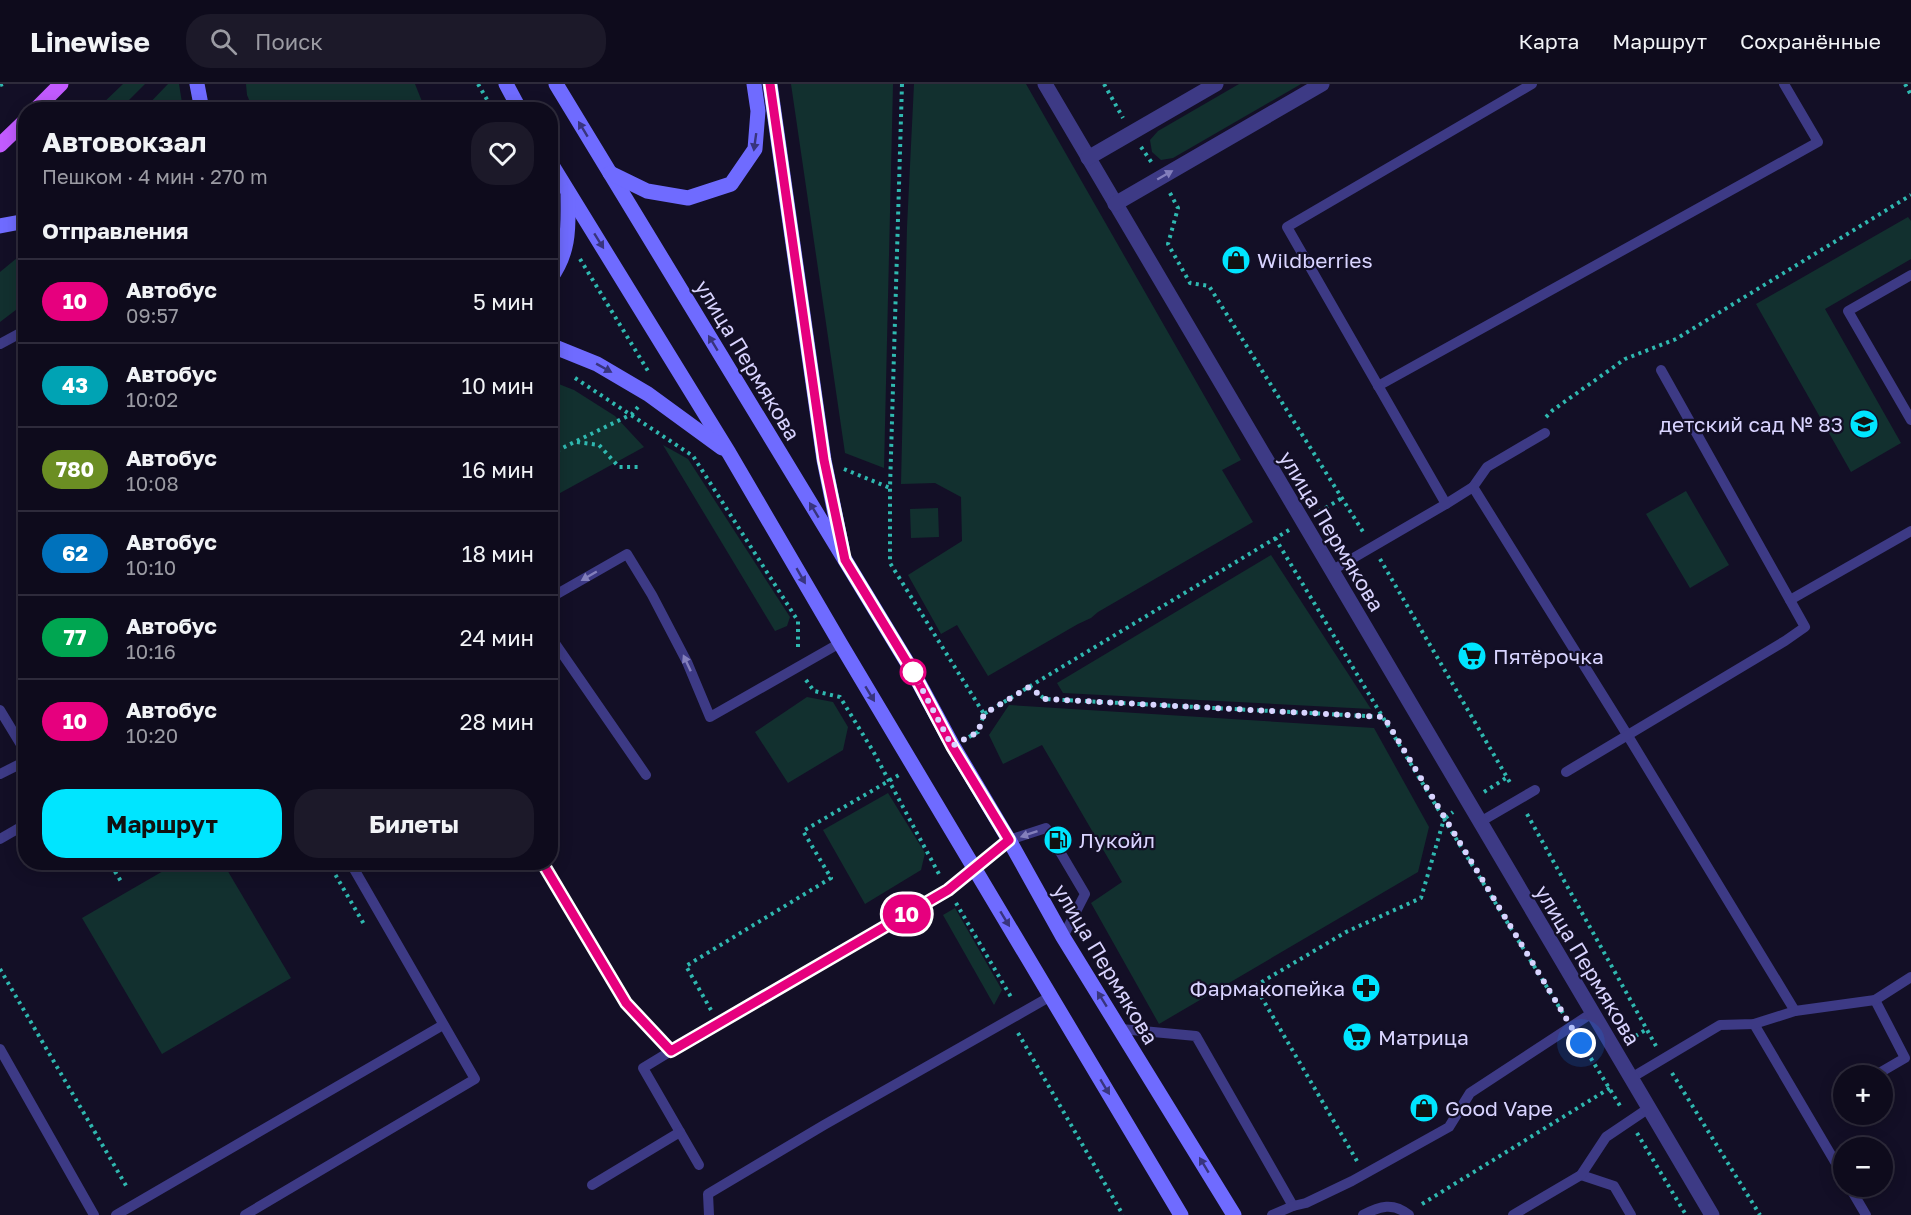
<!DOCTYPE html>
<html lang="ru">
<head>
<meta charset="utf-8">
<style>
  :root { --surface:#0e0b1c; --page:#1c1929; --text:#f1f3f6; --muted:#9b9ba3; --line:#2e2b3b; --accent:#00e5ff }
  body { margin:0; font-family:"Golos Text",sans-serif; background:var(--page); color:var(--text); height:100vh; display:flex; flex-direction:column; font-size:22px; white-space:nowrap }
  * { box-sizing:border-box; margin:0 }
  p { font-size:20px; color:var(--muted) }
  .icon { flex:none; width:33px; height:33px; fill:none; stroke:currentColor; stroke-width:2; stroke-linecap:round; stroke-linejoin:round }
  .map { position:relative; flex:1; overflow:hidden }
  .side { position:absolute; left:18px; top:18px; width:540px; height:768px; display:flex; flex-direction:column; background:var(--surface); border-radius:24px; box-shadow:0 3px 15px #0003,0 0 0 2px var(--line) }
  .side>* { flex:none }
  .badge { padding:0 12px; border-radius:20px; font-size:21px; line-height:39px }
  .controls { position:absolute; left:1833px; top:981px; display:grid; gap:12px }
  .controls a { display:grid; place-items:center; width:60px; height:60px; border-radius:50%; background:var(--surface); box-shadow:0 3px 15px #0003,0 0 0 2px var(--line); font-size:30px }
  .you { position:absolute; width:30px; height:30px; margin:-15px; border:4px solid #fff; border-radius:50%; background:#1a73e8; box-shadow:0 0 0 9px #1a73e833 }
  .map>.badge { position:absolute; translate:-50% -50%; box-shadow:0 0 0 3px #fff }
  h2 { padding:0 24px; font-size:22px; line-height:54px }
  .round { display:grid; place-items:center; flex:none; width:63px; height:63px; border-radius:24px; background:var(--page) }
  .headline { display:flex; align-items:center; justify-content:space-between; height:102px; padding:0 24px }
  h1 { font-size:28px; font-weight:700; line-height:45px }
  .primary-button { display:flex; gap:12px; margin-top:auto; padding:12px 24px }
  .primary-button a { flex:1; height:69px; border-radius:24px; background:var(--accent); color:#111; font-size:24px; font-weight:700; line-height:69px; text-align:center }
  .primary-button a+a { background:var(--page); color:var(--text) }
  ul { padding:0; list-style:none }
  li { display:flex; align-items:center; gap:18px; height:84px; padding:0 24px; border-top:2px solid var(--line) }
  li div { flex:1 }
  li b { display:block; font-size:22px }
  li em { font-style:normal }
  li .badge { min-width:66px; font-weight:700; text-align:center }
  header { display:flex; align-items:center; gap:36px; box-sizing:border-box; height:84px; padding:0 30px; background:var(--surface); border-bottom:2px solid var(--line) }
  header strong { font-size:28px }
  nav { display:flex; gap:33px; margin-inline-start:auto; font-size:21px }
  .search { width:420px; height:54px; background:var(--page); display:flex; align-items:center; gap:15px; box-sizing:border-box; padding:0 21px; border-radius:24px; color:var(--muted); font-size:22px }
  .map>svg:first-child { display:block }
</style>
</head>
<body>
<header>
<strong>Linewise</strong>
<div class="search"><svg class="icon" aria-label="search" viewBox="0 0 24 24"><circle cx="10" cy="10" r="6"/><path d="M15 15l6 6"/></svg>Поиск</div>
<nav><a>Карта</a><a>Маршрут</a><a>Сохранённые</a></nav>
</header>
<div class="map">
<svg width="1911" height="1131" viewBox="0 0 1911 1131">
  <rect width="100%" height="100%" fill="#130f26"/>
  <!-- green -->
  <g fill="#12302f">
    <path d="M 123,0 L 145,0 L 120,25 L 97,25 Z"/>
    <path d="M 168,0 L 179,0 L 183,25 L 144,25 Z"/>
    <path d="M 246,0 L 415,0 L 425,25 L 253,25 L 247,11 Z"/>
    <path d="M 791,0 L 893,0 L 884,384 L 845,369 Z"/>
    <path d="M 914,0 L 1026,0 L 1241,376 L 1222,386 L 1253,438 L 1098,528 L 1091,534 L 1078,540 L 988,592 L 957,541 L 941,550 L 908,491 L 962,457 L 961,413 L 935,399 L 901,400 L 907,143 Z"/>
    <path d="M 1239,0 L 1301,0 L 1173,74 L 1161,76 L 1152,68 L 1150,56 L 1158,47 Z"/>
    <path d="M 1908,133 L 1911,137 L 1911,175 L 1825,225 L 1901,359 L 1851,388 L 1756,220 Z"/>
    <path d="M 17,174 L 25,174 L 25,219 L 0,238 L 0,188 Z"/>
    <path d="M 551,297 L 574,306 L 615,332 L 644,363 L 551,414 Z"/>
    <path d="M 663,361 L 688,375 L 790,533 L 787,542 L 775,547 Z"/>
    <path d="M 1686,407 L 1729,481 L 1690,504 L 1646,430 Z"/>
    <path d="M 938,424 L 939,453 L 911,454 L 910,425 Z"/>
    <path d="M 1271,471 L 1371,625 L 1063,609 L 1057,599 Z"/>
    <path d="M 807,613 L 833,618 L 848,643 L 843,666 L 788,699 L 755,648 Z"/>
    <path d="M 1009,621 L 1374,644 L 1429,743 L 1418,788 L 1159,940 L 1091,819 L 1122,798 L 1042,661 L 1003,680 L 989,651 Z"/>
    <path d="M 888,709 L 925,769 L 921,786 L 865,820 L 823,746 Z"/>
    <path d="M 177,779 L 223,779 L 291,894 L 162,970 L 82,834 Z"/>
    <path d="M 955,824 L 1002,906 L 994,921 L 943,831 Z"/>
  </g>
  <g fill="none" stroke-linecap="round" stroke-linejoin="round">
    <!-- path -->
    <g stroke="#2fb8b0" stroke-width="4" stroke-dasharray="3 4.5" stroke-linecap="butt">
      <path d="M 478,0 L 493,26"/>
      <path d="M 902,0 L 890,404 L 890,479 L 984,630"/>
      <path d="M 1104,0 L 1123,34"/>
      <path d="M 1905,0 L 1911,11"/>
      <path d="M 0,1 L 3,0"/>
      <path d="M 1141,63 L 1152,79"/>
      <path d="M 1170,109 L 1178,124 L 1168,160 L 1190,199 L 1209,202 L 1365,451"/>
      <path d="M 580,175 L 648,287"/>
      <path d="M 575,294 L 693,372 L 798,537 L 798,564"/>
      <path d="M 1546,333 L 1553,326 L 1625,275 L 1676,255 L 1911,111"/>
      <path d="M 577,358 L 599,361 L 619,383 L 638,383"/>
      <path d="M 550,370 L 632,330 L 638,323"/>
      <path d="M 844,385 L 890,404"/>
      <path d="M 1319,428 L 1342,414"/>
      <path d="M 1275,454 L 1444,735 L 1453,728"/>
      <path d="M 1380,475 L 1512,702"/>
      <path d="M 806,596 L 814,607 L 840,613 L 873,667 L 940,792"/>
      <path d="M 1029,603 L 1045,615 L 1384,633"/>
      <path d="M 969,653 L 978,648 L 984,630 L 1289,446"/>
      <path d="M 1484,708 L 1506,694"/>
      <path d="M 1527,730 L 1656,962"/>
      <path d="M 328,778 L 365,842"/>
      <path d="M 111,781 L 122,799"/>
      <path d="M 956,819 L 1011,913 L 1011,916"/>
      <path d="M 0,885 L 128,1105"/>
      <path d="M 711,926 L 686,882 L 831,794 L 803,747 L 899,691"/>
      <path d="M 1018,949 L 1123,1131"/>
      <path d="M 1579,955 L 1622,1025"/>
      <path d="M 1629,956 L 1647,945"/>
      <path d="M 1672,989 L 1760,1131"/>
      <path d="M 1637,1049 L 1686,1131"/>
      <path d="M 1357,1077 L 1255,902 L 1346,848 L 1421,814 L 1444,735 L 1564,931"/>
      <path d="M 1422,1120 L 1610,1004"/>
    </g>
    <!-- service -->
    <g stroke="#3d3a85" stroke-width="10">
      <path d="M 1911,191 L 1848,227 L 1911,336"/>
      <path d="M 0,260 L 26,246"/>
      <path d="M 1378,302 L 1818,58 L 1784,0"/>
      <path d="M 1473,403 L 1487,383 L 1545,349"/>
      <path d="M 1446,420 L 1473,403 L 1628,652 L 1795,927"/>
      <path d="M 1331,487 L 1446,420 L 1287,143 L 1532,0"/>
      <path d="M 550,514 L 627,470 L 652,511 L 687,578 L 710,633 L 840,559"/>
      <path d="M 1790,516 L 1911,447"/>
      <path d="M 550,552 L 646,691"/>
      <path d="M 0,626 L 26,669"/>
      <path d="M 1566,688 L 1785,557 L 1805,543 L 1661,286"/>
      <path d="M 0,690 L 26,677"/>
      <path d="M 1480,738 L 1535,706"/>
      <path d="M 0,755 L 26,740"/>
      <path d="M 542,778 L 626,919 L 671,967 L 948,806 L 1009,756 L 1046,744 L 1085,810 L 1063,853"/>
      <path d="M 1754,940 L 1844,1093"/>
      <path d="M 1121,945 L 1196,952 L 1293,1122 L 1272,1131"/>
      <path d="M 0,965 L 94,1131"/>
      <path d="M 671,967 L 643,984 L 699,1081"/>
      <path d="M 1874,992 L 1905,974 L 1875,916"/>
      <path d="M 1631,994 L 1720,941 L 1754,940 L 1795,927 L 1875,916 L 1911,893"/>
      <path d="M 1581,1091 L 1614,1102 L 1631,1131"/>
      <path d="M 592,1101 L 680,1048"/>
      <path d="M 1849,1102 L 1866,1131"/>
      <path d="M 1293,1122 L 1306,1119 L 1352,1097 L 1449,1043 L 1470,1009 L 1592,929"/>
      <path d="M 116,1131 L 443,941"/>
      <path d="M 245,1131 L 475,995 L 350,778"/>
      <path d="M 709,1131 L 708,1110 L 824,1041 L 1051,912"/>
      <path d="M 1363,1131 C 1380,1122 1393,1118 1409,1131"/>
      <path d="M 1513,1131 L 1581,1091 L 1606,1053 L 1649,1024"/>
    </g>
    <!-- tertiary -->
    <g stroke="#3d3a85" stroke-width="15">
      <path d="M 1045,0 L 1712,1131"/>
      <path d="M 1088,74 L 1216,0"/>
      <path d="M 1115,120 L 1322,0"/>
    </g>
    <!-- secondary -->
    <g stroke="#6f6bff" stroke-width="15">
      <path d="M 197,0 L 202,26"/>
      <path d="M 506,0 L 520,26"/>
      <path d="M 556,0 L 913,588 L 953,662 L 1009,756 L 1063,853 L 1234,1131"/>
      <path d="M 770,0 L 824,376 L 842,464"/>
      <path d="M 550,78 L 729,369 L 840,559 L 1181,1131"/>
      <path d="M 610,89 L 647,107 L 688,114 L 731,100 L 755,65 L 758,27 L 754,0"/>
      <path d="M 0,142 L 26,137"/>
      <path d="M 550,195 C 571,166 568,141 568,108"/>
      <path d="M 550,261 L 597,280 L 648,310 L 722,364"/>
    </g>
    <!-- primary -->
    <g stroke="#c25bff" stroke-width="15">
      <path d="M 35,26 L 61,0"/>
      <path d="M 0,61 L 26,36"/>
    </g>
  </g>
  <!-- one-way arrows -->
  <defs><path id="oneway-solid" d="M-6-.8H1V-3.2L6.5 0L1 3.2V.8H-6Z" transform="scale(1.5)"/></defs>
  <g fill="#38347d">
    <use href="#oneway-solid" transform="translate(583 45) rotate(-121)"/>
    <use href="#oneway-solid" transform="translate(755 58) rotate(98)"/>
    <use href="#oneway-solid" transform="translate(599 157) rotate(58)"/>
    <use href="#oneway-solid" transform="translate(713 259) rotate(-121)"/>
    <use href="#oneway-solid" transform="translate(604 284) rotate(29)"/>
    <use href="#oneway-solid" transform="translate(814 426) rotate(-121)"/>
    <use href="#oneway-solid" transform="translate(801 492) rotate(60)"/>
    <use href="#oneway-solid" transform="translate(870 610) rotate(59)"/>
    <use href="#oneway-solid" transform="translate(1005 835) rotate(59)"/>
    <use href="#oneway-solid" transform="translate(1102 915) rotate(-122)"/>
    <use href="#oneway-solid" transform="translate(1105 1003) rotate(59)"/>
    <use href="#oneway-solid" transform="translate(1204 1081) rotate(-121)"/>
  </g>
  <g fill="#837fbc">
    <use href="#oneway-solid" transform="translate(1165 91) rotate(-30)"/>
    <use href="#oneway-solid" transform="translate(589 492) rotate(150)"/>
    <use href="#oneway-solid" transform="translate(687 579) rotate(-115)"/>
    <use href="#oneway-solid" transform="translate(1029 750) rotate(161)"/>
  </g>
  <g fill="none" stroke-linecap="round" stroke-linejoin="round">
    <!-- line casing -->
    <g stroke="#fff" stroke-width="14">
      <path id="line" d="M 542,778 L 626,919 L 671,967 L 948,806 L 1009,756 L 952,662 L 913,588 L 845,476 L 824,376 L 770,0"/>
    </g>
    <!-- line -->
    <use href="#line" stroke="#e6007e" stroke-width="9"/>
    <!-- walk -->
    <path stroke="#d9d4ff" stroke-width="6" stroke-dasharray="0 10.8" d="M 913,588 L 952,662 L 978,648 L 984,630 L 1029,603 L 1045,615 L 1384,633 L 1581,959"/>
  </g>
  <!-- icons -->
  <defs>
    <g id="shop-disc" transform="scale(1.5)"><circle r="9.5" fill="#00e5ff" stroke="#130f26"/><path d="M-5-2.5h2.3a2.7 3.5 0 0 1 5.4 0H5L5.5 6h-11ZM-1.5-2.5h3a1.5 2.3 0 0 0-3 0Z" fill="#111"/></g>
    <g id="school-disc" transform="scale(1.5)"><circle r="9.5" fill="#00e5ff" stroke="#130f26"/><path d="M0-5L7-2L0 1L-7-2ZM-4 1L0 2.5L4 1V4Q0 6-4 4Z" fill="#111"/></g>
    <g id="supermarket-disc" transform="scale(1.5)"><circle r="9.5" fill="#00e5ff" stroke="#130f26"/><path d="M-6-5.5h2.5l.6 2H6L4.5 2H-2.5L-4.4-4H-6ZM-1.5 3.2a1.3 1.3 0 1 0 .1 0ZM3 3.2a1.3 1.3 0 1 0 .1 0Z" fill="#111"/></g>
    <g id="fuel-disc" transform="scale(1.5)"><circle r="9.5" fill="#00e5ff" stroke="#130f26"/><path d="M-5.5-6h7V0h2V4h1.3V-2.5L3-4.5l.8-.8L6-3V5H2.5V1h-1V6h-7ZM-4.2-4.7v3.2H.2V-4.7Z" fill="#111"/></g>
    <g id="pharmacy-disc" transform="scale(1.5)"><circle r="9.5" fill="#00e5ff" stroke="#130f26"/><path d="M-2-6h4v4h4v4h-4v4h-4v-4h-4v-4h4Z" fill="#111"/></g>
  </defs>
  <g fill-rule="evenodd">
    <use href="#shop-disc" x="1236" y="176"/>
    <use href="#school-disc" x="1864" y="340"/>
    <use href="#supermarket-disc" x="1472" y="572"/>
    <use href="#fuel-disc" x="1058" y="756"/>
    <use href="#pharmacy-disc" x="1366" y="904"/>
    <use href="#supermarket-disc" x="1357" y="953"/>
    <use href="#shop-disc" x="1424" y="1024"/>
  </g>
  <!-- markers -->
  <circle fill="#fff" stroke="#e6007e" stroke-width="3" cx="913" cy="588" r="12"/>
  <g text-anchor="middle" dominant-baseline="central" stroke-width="4.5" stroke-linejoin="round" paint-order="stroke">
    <!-- poi labels -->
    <g font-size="21" fill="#d9d4ff" stroke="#130f26" text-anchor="start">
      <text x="1257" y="176">Wildberries</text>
      <text x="1843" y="340" text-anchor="end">детский сад № 83</text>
      <text x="1493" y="572">Пятёрочка</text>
      <text x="1079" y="756">Лукойл</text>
      <text x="1345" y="904" text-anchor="end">Фармакопейка</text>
      <text x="1378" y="953">Матрица</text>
      <text x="1445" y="1024">Good Vape</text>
    </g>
    <!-- street labels -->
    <g font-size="21" fill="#d9d4ff" stroke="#130f26">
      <text transform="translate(748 276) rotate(59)">улица Пермякова</text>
      <text transform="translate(1332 447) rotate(59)">улица Пермякова</text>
      <text transform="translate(1106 880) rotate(59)">улица Пермякова</text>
      <text transform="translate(1588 881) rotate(59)">улица Пермякова</text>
    </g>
  </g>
</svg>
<div class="controls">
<a>+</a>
<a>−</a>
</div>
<div class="you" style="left:1581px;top:959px"></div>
<b class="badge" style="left:907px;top:830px;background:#e6007e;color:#fff">10</b>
<section class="side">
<div class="headline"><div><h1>Автовокзал</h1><p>Пешком · 4 мин · 270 m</p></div><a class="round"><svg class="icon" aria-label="heart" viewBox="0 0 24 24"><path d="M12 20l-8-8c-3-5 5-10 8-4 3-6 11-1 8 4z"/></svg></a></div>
<h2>Отправления</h2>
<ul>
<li><span class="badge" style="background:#e6007e;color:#fff">10</span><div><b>Автобус</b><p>09:57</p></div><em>5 мин</em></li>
<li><span class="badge" style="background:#00a3b4;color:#fff">43</span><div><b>Автобус</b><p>10:02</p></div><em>10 мин</em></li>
<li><span class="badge" style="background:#6b8e23;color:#fff">780</span><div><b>Автобус</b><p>10:08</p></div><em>16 мин</em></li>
<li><span class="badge" style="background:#0072bc;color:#fff">62</span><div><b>Автобус</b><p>10:10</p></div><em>18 мин</em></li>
<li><span class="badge" style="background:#00a651;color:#fff">77</span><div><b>Автобус</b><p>10:16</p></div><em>24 мин</em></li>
<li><span class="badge" style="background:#e6007e;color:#fff">10</span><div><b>Автобус</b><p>10:20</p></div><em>28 мин</em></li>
</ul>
<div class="primary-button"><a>Маршрут</a><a>Билеты</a></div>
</section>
</div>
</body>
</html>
